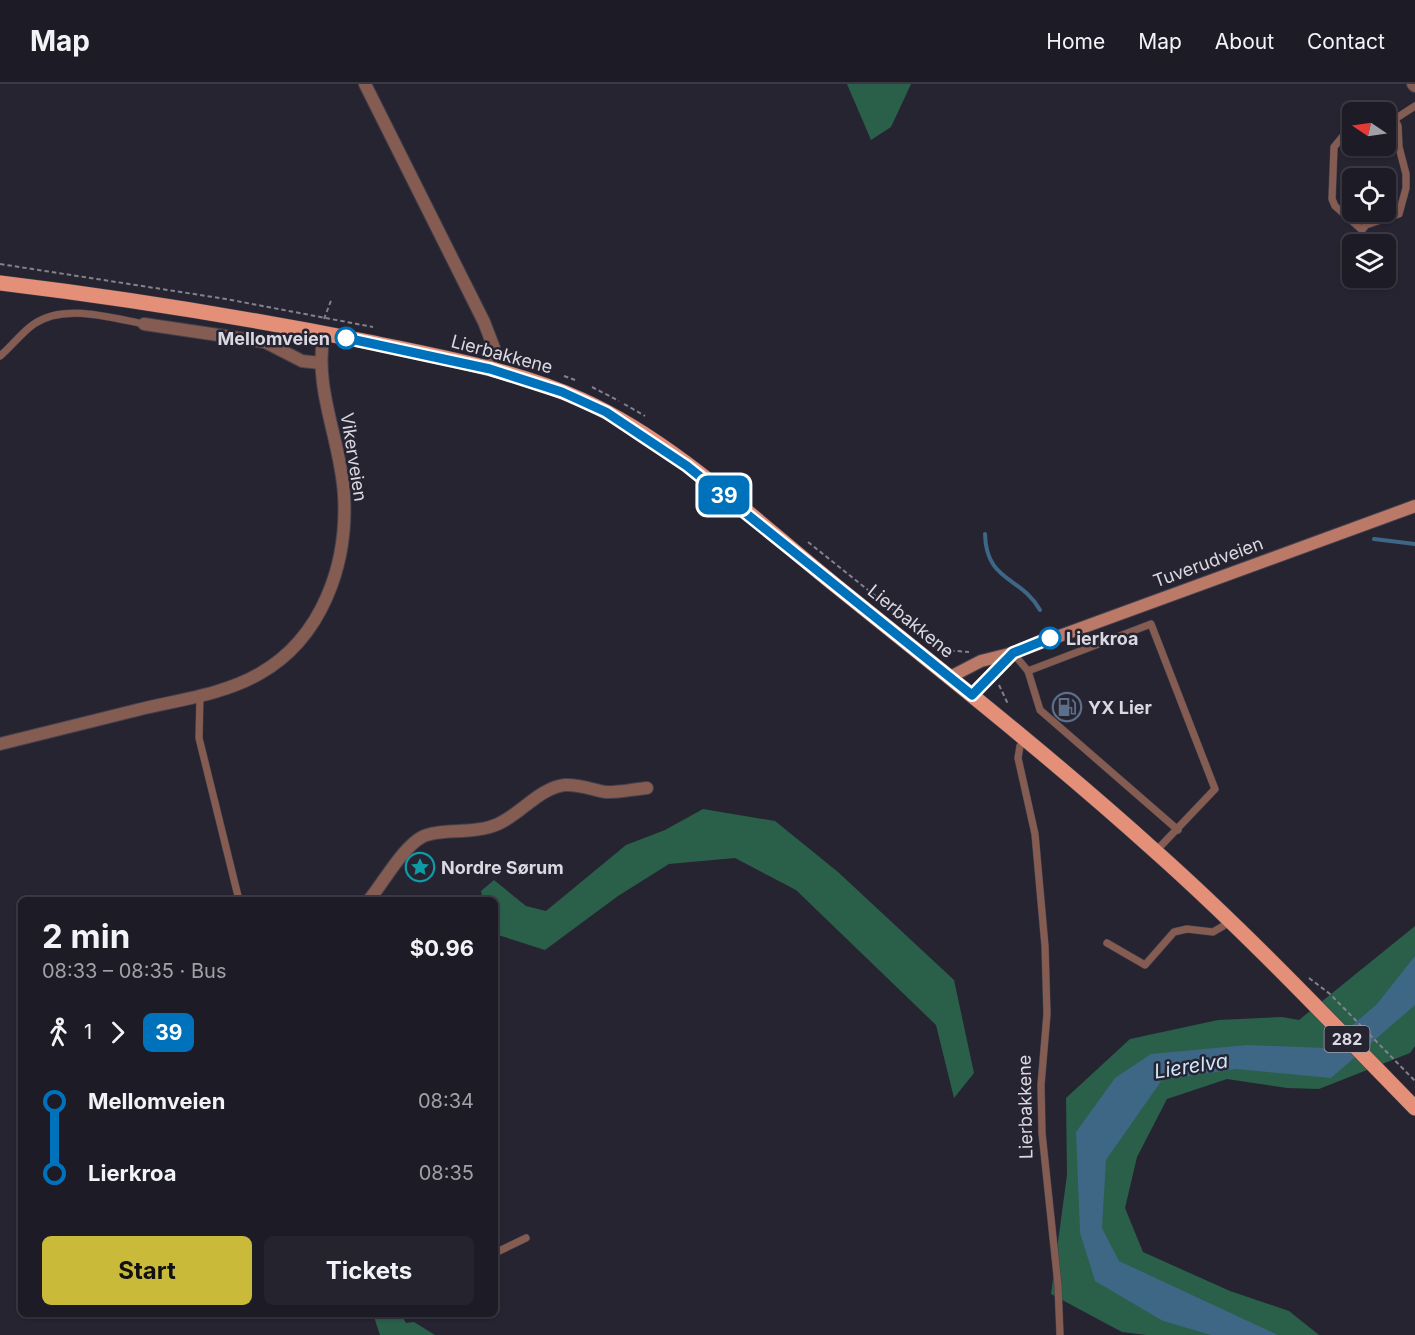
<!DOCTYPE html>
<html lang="en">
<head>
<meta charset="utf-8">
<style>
  :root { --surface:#1d1b26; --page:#25242e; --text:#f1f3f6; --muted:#a0a1a7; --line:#3b3943; --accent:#c9ba3a }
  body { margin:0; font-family:Inter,sans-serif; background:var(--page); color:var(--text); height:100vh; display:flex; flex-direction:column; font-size:22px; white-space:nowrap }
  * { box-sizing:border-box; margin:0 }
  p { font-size:20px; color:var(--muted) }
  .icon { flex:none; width:33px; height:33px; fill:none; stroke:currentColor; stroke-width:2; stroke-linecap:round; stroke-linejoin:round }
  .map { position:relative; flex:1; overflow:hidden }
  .sheet { position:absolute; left:18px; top:813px; width:480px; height:420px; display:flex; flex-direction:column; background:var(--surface); border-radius:9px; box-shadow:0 2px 4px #0004,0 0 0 2px var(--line) }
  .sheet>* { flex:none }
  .badge { padding:0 12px; border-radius:9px; font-size:21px; line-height:39px }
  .needle { width:39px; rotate:283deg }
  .fabs { position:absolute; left:1342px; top:18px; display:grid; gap:12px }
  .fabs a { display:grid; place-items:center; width:54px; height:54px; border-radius:9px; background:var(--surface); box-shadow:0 2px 4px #0004,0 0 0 2px var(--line); font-size:30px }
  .map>.badge { position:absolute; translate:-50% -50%; box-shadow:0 0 0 3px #fff }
  .legs { display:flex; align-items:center; gap:9px; height:66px; padding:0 24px; font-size:20px }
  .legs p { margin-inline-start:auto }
  .head { display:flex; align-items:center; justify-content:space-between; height:102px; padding:0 24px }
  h1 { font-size:33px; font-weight:700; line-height:45px }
  .primary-button { display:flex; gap:12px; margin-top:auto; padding:12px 24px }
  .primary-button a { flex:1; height:69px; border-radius:9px; background:var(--accent); color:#111; font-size:24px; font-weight:700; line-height:69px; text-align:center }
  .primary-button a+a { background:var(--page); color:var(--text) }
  ul { padding:0 24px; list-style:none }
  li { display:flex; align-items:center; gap:21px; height:72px; font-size:22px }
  li i { display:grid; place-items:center; width:9px; height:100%; margin:0 8px; background:currentColor }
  li i::after { content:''; width:15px; height:15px; margin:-8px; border:4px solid; border-radius:50%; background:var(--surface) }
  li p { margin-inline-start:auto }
  li:first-child i { background:linear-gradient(#0000 50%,currentColor 0) }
  li:last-child i { background:linear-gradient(currentColor 50%,#0000 0) }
  header { display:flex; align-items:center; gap:36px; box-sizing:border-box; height:84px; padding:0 30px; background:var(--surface); border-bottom:2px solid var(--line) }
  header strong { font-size:28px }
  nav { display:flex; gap:33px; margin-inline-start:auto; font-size:21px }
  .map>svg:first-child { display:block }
</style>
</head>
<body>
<header>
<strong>Map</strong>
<nav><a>Home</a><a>Map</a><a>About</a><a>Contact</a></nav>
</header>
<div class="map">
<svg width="1415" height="1251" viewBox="0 0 1415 1251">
  <rect width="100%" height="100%" fill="#272432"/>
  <!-- forest -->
  <g fill="#2a5f49">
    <path d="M 847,0 L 911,0 L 891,43 L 871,56 Z"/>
    <path d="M 703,725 L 775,737 L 838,788 L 954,896 L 974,989 L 954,1014 L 936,941 L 796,806 L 735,774 L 669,780 L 618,812 L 545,866 L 495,850 L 495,816 L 483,816 L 481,807 L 494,796 L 526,822 L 546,827 L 626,761 L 665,746 Z"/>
    <path d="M 1415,842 L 1415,962 L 1410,969 L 1319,1005 L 1287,1004 L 1227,995 L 1167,1015 L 1137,1073 L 1125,1124 L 1143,1168 L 1230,1207 L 1289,1227 L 1319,1251 L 1146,1251 L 1122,1248 L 1051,1210 L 1067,1091 L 1066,1014 L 1130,955 L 1218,936 L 1282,933 L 1299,936 Z"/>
    <path d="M 373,1230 L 401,1230 L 406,1239 L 414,1238 L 435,1251 L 380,1251 Z"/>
  </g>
  <!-- water -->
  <path fill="#3e6685" d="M 1415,872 L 1415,921 L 1331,994 L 1236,985 L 1162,996 L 1106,1076 L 1102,1144 L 1119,1177 L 1278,1251 L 1211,1251 L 1163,1237 L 1095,1197 L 1080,1149 L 1076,1048 L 1115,994 L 1151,970 L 1247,961 L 1326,964 L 1377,920 Z"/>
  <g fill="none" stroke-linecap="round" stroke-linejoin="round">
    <!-- stream -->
    <g stroke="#3e6685" stroke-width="4">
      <path d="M 985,450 C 986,498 1021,492 1040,526"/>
      <path d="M 1374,455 L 1415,460"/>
    </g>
    <!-- service casing -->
    <g stroke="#44414e" stroke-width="8">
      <g id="service">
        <path d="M 1395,35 L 1415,22"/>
        <path d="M 1353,40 L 1334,63 L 1332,115 L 1335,122 L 1362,146 L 1366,141 L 1399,130 L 1406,104 L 1406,90 L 1399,63 L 1398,42 L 1394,33 L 1386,32"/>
        <path d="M 0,272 C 12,262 22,248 34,240 C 64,219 111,234 144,240"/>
        <path d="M 1013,569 L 1028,587 L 1151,540 L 1215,705 L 1156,767"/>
        <path d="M 1028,587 L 1040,626 L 1178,746"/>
        <path d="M 200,611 L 199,654 L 239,816"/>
        <path d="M 1026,655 L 1020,662 L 1018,674 L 1035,750 L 1045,862 L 1047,930 L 1041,1001 L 1042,1049 L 1058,1201 L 1060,1251"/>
        <path d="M 1107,859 L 1145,881 L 1174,848 L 1187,845 L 1213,848 L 1230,838"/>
        <path d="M 495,1169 L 526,1154"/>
      </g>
    </g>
    <!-- minor casing -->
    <g stroke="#44414e" stroke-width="14">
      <g id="minor">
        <path d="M 365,0 L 484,238 L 494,264 L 490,285"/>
        <path d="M 1413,0 L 1415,2"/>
        <path d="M 144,240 L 265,258 L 302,277 L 320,279"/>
        <path d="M 0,660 C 46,649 91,637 137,626 C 177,616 222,611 259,590 C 323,554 348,479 344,411 C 341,356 313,305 324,249"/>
        <path d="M 369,816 C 383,799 403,763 422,753 C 438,744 474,751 498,740 C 521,730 539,704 565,701 C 580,700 592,706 606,708 C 618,709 634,705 647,704"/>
      </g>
    </g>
    <!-- secondary casing -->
    <g stroke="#44414e" stroke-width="14">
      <g id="secondary">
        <path d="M 950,593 L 981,577 L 1013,569 L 1415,422"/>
        <path d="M 972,611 L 1013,569"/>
      </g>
    </g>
    <!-- primary casing -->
    <g stroke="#44414e" stroke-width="16">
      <path id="primary" d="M 0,199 C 124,214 247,234 369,258 C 440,273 515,286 582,316 C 672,356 758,439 835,501 C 943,588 1052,674 1155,767 C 1246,848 1330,937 1415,1024"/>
    </g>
    <!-- path -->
    <g stroke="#84818d" stroke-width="2" stroke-dasharray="4.5 3" stroke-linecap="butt">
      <path d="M 0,180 L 226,215 L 373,243"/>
      <path d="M 324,235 L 332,214"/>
      <path d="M 564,292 L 575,296"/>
      <path d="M 592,303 L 619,317"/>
      <path d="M 624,320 L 645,332"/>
      <path d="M 808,458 L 943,566 L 969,568"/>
      <path d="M 999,601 L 1008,620"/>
      <path d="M 1309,894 L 1330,910 L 1415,997"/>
    </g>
    <!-- service -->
    <use href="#service" stroke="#855c51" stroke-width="7"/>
    <!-- minor -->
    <use href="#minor" stroke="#855c51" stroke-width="12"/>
    <!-- secondary -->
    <use href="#secondary" stroke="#bb7968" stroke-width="12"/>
    <!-- primary -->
    <use href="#primary" stroke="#e49079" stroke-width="15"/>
  </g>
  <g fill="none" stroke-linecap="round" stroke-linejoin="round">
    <!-- line-1 casing -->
    <g stroke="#fff" stroke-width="14">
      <path id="line-1" d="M 346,254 L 490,285 L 562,308 L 606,328 L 687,382 L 972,611 L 1013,569 L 1050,554"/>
    </g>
    <!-- line-1 -->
    <use href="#line-1" stroke="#0072bc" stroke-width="9"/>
  </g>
  <!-- icons -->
  <defs>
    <g id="fuel-ring" transform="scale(1.5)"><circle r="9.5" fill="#272432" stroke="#5c6f8a" stroke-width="1.5"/><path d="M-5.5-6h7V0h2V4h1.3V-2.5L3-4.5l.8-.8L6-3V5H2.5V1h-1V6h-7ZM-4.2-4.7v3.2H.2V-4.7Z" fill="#5c6f8a"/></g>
    <g id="sight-ring" transform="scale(1.5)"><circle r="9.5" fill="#272432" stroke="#0f9aa8" stroke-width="1.5"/><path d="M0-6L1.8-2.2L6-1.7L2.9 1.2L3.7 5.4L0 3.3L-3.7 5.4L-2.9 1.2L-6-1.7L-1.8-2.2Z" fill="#0f9aa8"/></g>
  </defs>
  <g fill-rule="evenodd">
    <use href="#fuel-ring" x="1067" y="623"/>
    <use href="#sight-ring" x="420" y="783"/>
  </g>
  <!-- markers -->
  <g fill="#fff" stroke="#0072bc" stroke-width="3">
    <circle cx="346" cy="254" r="10"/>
    <circle cx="1050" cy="554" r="10"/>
  </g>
  <g text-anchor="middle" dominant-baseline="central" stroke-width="5" stroke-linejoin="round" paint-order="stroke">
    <!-- shield labels -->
    <rect fill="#272432" stroke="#a4a2ac" stroke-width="1.5" x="1324.5" y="942" width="45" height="26" rx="4.5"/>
    <g font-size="16" font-weight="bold" fill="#dad8e1">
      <text x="1347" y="955">282</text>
    </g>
    <!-- stop labels -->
    <g font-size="18" font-weight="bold" fill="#dad8e1" stroke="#272432" text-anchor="end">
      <text x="330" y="254">Mellomveien</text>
      <text x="1066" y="554" text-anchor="start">Lierkroa</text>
    </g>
    <!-- street labels -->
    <g font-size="18" fill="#dad8e1" stroke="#272432">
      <text transform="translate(502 270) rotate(15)">Lierbakkene</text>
      <text transform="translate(354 373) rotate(81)">Vikerveien</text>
      <text transform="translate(1208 478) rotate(-20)">Tuverudveien</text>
      <text transform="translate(911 537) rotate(39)">Lierbakkene</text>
      <text transform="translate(1025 1023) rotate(-91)">Lierbakkene</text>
    </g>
    <!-- poi labels -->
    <g font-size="18" font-weight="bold" fill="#dad8e1" stroke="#272432" text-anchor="start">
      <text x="1088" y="623">YX Lier</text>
      <text x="441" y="783">Nordre Sørum</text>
    </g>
    <!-- water labels -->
    <g font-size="20" font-style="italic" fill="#cfe8fd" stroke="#272432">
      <text transform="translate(1191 982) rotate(-9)">Lierelva</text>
    </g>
  </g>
</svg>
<div class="fabs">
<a><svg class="needle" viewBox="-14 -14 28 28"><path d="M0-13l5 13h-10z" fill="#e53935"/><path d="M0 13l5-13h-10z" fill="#a0a1a7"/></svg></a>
<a><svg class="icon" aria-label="locate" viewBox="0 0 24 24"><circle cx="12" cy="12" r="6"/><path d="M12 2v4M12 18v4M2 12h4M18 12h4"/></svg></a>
<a><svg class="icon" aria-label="layers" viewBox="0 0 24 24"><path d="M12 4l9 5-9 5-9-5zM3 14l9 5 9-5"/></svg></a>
</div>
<b class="badge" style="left:724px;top:411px;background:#0072bc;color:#fff">39</b>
<section class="sheet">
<div class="head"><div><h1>2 min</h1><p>08:33 – 08:35 · Bus</p></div><b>$0.96</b></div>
<div class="legs"><svg class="icon" aria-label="walk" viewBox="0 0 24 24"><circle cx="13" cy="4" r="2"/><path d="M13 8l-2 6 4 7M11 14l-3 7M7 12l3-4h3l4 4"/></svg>1<svg class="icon" aria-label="forward" viewBox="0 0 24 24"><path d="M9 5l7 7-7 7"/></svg><b class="badge" style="background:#0072bc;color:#fff">39</b></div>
<ul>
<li><i style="color:#0072bc"></i><b>Mellomveien</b><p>08:34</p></li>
<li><i style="color:#0072bc"></i><b>Lierkroa</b><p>08:35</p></li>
</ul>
<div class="primary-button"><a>Start</a><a>Tickets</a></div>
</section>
</div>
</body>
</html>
